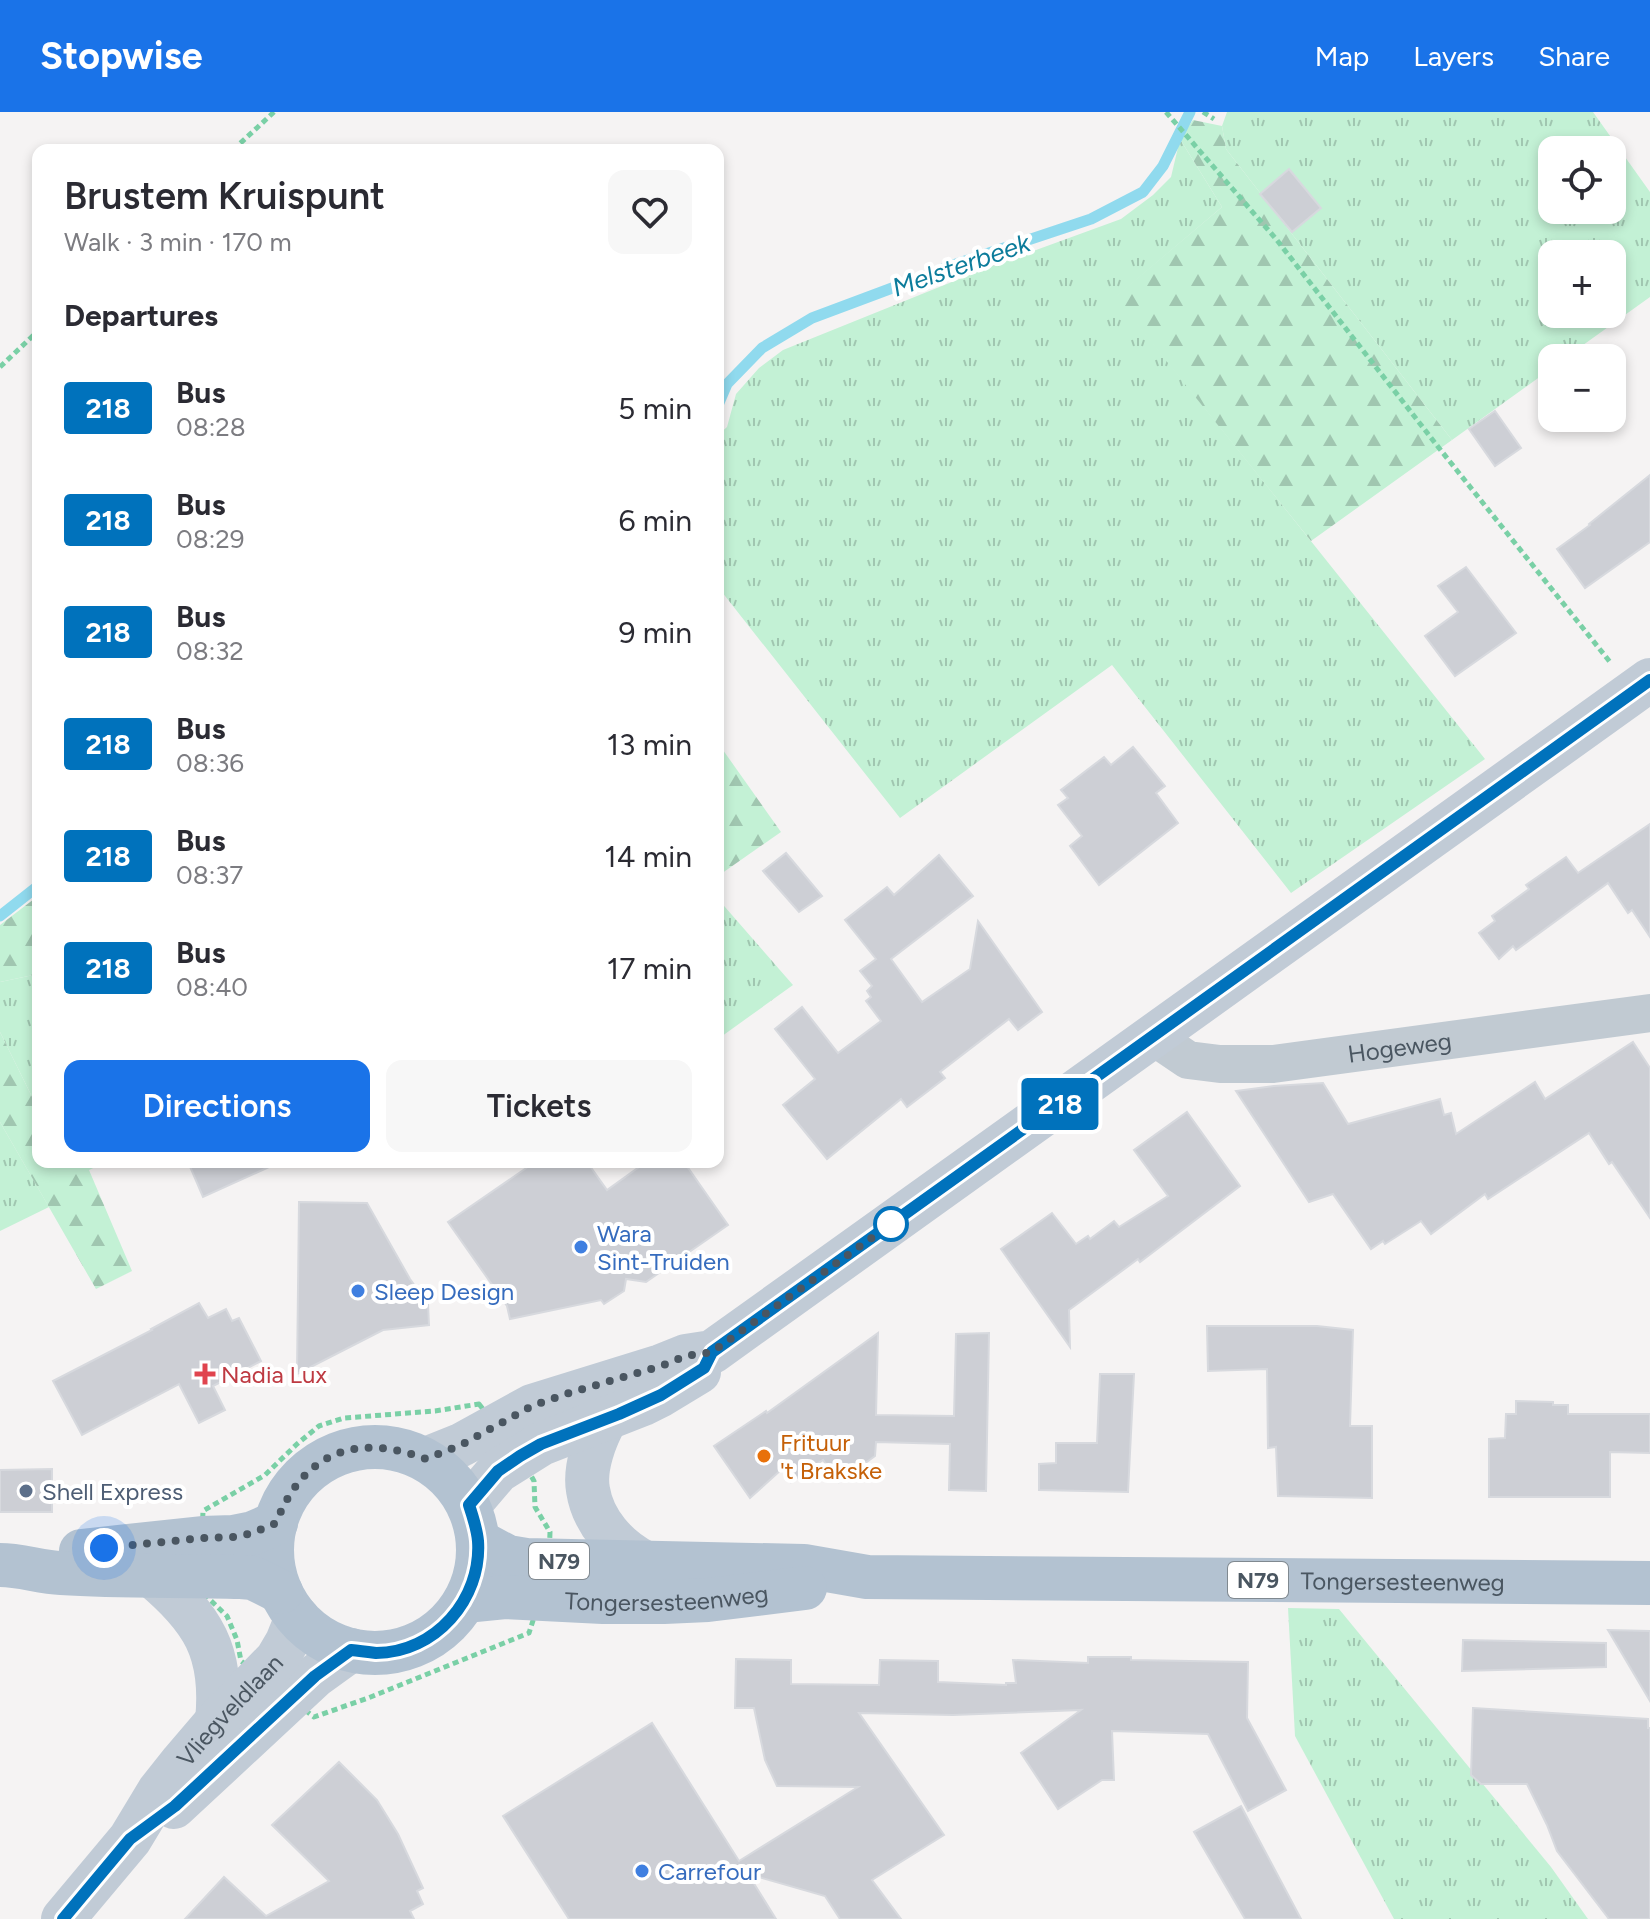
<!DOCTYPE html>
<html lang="en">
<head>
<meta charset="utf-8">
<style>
  :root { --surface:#fff; --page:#f7f7f7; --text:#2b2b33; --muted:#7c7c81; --accent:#1a73e8 }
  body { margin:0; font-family:Figtree,sans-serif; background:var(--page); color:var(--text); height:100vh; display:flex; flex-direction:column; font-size:30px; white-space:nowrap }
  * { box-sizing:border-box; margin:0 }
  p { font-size:26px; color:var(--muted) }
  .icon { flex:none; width:44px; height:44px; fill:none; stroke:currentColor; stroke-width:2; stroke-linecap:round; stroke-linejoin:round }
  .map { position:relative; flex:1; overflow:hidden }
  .side { position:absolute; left:32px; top:32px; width:692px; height:1024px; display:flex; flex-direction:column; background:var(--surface); border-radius:16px; box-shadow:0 4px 12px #0003 }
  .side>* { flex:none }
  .badge { padding:0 16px; border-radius:6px; font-size:28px; line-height:52px }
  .fabs { position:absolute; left:1538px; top:24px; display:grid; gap:16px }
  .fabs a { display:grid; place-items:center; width:88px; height:88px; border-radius:16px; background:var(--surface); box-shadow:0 4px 12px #0003; font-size:40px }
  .you { position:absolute; width:40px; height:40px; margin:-20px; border:6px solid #fff; border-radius:50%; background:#1a73e8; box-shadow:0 0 0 12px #1a73e833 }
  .map>.badge { position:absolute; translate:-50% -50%; box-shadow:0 0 0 4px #fff }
  h2 { padding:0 32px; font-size:30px; line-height:72px }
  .round { display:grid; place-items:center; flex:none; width:84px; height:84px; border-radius:16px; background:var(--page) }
  .summary { display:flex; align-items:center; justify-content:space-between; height:136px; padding:0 32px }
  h1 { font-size:38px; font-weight:600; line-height:60px }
  .primary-button { display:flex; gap:16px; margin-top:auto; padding:16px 32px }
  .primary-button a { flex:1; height:92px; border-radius:16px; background:var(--accent); color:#fff; font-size:32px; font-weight:600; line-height:92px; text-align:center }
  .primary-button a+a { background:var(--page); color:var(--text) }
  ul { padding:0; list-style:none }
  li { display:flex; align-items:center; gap:24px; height:112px; padding:0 32px }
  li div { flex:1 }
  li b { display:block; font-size:30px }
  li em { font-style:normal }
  li .badge { min-width:88px; font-weight:700; text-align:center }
  header { display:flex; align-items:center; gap:48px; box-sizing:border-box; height:112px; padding:0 40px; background:var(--accent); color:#fff }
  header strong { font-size:38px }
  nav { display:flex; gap:44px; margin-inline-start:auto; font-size:28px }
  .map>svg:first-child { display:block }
</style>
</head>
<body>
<header>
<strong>Stopwise</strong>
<nav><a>Map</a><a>Layers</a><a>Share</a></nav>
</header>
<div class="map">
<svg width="1650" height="1807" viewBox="0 0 1650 1807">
  <defs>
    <pattern id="grass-tufts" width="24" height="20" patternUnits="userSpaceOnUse" patternTransform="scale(2)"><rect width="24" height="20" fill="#c3f1d5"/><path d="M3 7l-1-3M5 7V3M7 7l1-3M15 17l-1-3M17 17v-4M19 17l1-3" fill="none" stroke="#a0c6b0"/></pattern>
    <pattern id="forest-firs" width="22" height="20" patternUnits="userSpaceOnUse" patternTransform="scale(2)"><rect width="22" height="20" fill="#c3f1d5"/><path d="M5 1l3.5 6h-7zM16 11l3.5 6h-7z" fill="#a0c6b0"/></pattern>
  </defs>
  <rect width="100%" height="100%" fill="#f5f3f3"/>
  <!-- grass -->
  <g fill="url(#grass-tufts)" fill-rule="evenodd">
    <path d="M 1227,0 L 1593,0 L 1650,80 L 1650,185 L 1565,246 L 1552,246 L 1552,256 L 1452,328 L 1226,37 L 1222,14 ZM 1552,38 L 1612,38 L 1612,98 L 1552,98 ZM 1552,142 L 1612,142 L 1612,202 L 1552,202 Z"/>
    <path d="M 1180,27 L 1222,95 L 1116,185 L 1485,647 L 1291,781 L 1112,553 L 900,706 L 718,475 L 718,323 L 727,315 L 736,282 L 759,256 L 783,238 L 984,157 L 1121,107 L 1153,83 L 1171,65 Z"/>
    <path d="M 718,787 L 793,873 L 718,927 Z"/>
    <path d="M 38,862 L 38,997 L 0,920 L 0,870 Z"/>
    <path d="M 0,1010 L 49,1095 L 0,1119 Z"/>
    <path d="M 1288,1496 L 1339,1497 L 1551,1755 L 1588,1807 L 1394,1807 L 1295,1624 Z"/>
  </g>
  <!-- forest -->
  <g fill="url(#forest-firs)">
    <path d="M 1193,8 L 1222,14 L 1226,37 L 1452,328 L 1311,429 L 1115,185 L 1222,95 L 1180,27 Z"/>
    <path d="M 718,631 L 781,720 L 718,764 Z"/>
    <path d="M 38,784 L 38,862 L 0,870 L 0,813 Z"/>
    <path d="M 0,920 L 38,997 L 38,1050 L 106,1050 L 89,1058 L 132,1159 L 96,1177 L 0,1010 Z"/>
  </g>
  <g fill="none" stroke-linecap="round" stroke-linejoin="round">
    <!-- stream -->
    <g stroke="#90daee" stroke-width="11">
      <path d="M 718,293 L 727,272 L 762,236 L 812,206 L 959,151 L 1091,107 L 1143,80 L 1163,54 L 1190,0"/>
      <path d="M 0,804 L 38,774"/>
    </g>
  </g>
  <!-- building -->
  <g fill="#cdcfd5" stroke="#d7d9de" stroke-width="2">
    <path d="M 1289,57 L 1321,96 L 1292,120 L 1260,82 Z"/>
    <path d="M 1495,299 L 1521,336 L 1495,354 L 1469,317 Z"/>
    <path d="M 1650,363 L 1650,430 L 1585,476 L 1557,437 L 1590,413 L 1589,412 Z"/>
    <path d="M 1466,455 L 1516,521 L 1455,564 L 1425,524 L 1458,500 L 1438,474 Z"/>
    <path d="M 1133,635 L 1165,674 L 1156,681 L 1178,711 L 1099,773 L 1070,734 L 1082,724 L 1058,693 L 1068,686 L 1061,678 L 1104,645 L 1111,653 Z"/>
    <path d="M 1650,712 L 1650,825 L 1632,798 L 1628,801 L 1608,771 L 1516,838 L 1513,834 L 1499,847 L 1479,821 L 1495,809 L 1492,804 L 1529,777 L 1526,773 L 1566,745 L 1578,761 Z"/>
    <path d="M 786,741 L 822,784 L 799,800 L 763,759 Z"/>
    <path d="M 939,743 L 973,784 L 891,847 L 922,890 L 970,857 L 978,809 L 1042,900 L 1018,918 L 1009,907 L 940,960 L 945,966 L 907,995 L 901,987 L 827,1047 L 783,993 L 815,967 L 775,917 L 802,895 L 838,941 L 881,909 L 866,889 L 871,885 L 867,879 L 872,874 L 860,859 L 876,847 L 845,808 L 887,775 L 894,783 Z"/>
    <path d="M 1633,930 L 1650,956 L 1650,1106 L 1612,1050 L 1609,1052 L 1589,1021 L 1488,1087 L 1485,1082 L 1431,1122 L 1421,1109 L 1385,1132 L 1383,1129 L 1371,1137 L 1333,1082 L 1309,1090 L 1236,979 L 1274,974 L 1323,971 L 1348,1012 L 1440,987 L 1444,1003 L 1451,1001 L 1456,1022 L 1535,970 L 1545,987 Z"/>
    <path d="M 1187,1000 L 1240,1074 L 1140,1150 L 1138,1147 L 1069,1198 L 1070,1235 L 1001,1137 L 1052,1101 L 1076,1132 L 1088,1124 L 1090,1127 L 1114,1109 L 1119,1115 L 1168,1084 L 1134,1038 Z"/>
    <path d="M 188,1050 L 280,1050 L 203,1085 Z"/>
    <path d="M 535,1050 L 587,1050 L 607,1078 L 646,1050 L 684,1050 L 728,1113 L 646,1170 L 626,1167 L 624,1179 L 604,1192 L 601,1188 L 510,1207 L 507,1194 L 448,1110 Z"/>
    <path d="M 299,1090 L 367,1091 L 410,1167 L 428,1192 L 429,1213 L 383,1218 L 297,1262 Z"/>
    <path d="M 199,1191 L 208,1206 L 226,1197 L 232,1209 L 239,1206 L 261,1249 L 213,1274 L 225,1298 L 199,1311 L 179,1272 L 82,1323 L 53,1269 L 152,1218 L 151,1217 Z"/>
    <path d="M 1207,1214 L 1317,1214 L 1353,1218 L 1350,1314 L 1372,1314 L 1372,1386 L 1278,1384 L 1276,1335 L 1268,1336 L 1267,1257 L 1208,1259 Z"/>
    <path d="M 878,1221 L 876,1303 L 954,1304 L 956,1222 L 989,1221 L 986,1379 L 949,1378 L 950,1332 L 876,1330 L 875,1344 L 839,1370 L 823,1348 L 791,1370 L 782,1357 L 750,1386 L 714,1334 L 766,1299 L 767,1301 Z"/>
    <path d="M 1100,1262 L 1134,1262 L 1128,1380 L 1039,1378 L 1039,1352 L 1056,1351 L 1056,1331 L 1097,1331 Z"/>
    <path d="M 1516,1289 L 1553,1290 L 1553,1293 L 1568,1293 L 1568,1302 L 1650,1302 L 1650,1341 L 1610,1340 L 1610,1385 L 1489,1385 L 1489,1327 L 1505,1326 L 1506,1302 L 1516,1302 Z"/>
    <path d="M 52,1357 L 52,1400 L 0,1400 L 0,1358 Z"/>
    <path d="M 1608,1518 L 1650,1519 L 1650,1589 Z"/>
    <path d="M 1463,1528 L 1606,1531 L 1606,1555 L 1462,1559 Z"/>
    <path d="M 1088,1545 L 1131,1545 L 1131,1548 L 1248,1550 L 1247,1606 L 1286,1678 L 1248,1699 L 1208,1622 L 1112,1619 L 1114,1668 L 1102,1668 L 1058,1697 L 1021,1641 L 1081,1598 L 953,1603 L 859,1601 L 944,1723 L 872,1768 L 901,1807 L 840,1807 L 825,1784 L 748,1762 L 776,1807 L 569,1807 L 503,1704 L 652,1611 L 739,1749 L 858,1675 L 777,1674 L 765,1648 L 754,1596 L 735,1596 L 736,1547 L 791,1548 L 791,1572 L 879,1573 L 880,1548 L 938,1549 L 938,1570 L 1006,1573 L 1006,1571 L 1016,1571 L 1013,1548 L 1088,1551 Z"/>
    <path d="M 1473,1596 L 1648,1607 L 1648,1616 L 1650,1616 L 1650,1807 L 1609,1807 L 1557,1739 L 1547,1713 L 1527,1672 L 1481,1672 L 1471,1663 Z"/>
    <path d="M 339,1650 L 377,1688 L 398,1722 L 423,1776 L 417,1779 L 423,1792 L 410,1799 L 414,1807 L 185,1807 L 224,1765 L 266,1804 L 329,1769 L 272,1713 Z"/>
    <path d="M 1241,1694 L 1301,1807 L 1245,1807 L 1194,1720 Z"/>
  </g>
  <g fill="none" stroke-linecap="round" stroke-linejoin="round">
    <!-- path -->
    <g stroke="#7ad0a6" stroke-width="5" stroke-dasharray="6 4" stroke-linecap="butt">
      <path d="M 1166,0 L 1276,127 L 1439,336 L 1610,550"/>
      <path d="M 1203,0 L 1214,7"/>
      <path d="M 233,38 L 274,0"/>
      <path d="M 0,255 L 38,219"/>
      <path d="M 479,1292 L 520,1344 L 534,1369 L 535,1395 L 550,1420 L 549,1449 L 540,1487 L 529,1521 L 368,1586 L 314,1605 L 241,1549 L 237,1528 L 227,1504 L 207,1485 L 202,1426 L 203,1399 L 265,1363 L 297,1332 L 319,1314 L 344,1306 L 435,1299 Z"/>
    </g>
    <!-- minor -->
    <path stroke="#c1cad2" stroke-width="38" id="s1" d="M 1154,925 L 1188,948 L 1220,952 L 1273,952 L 1650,901"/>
    <!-- secondary -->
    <g stroke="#c1cbd6" stroke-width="44">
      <path d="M 606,1307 C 595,1326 584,1356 588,1378 C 593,1410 617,1436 644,1450"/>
      <path d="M 426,1347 L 461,1333 L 532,1294 L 661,1254 L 686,1244 L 712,1240 L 1650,568"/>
      <path d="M 469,1393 L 498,1359 L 541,1332 L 643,1292 L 661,1283 L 699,1260"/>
      <path d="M 151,1463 C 203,1506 224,1540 217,1609"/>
      <path d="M 174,1695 L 315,1564 L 351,1538"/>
      <path id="s2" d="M 63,1807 L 130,1727 L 159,1679 L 182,1650 L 217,1609 L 277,1547 L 287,1530 L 297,1505"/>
    </g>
    <!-- primary -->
    <g stroke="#b3c2d1" stroke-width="44">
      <circle cx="375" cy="1438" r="103"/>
      <path id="s3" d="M 478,1429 L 508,1445 L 526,1448 L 804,1454 L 867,1465 L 1650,1471"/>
      <path d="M 81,1439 L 202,1426 L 233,1425 L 253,1421 L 276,1411"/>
      <path d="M 0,1453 C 21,1453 40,1460 61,1461 C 121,1465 181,1463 241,1465 L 253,1466 L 281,1480"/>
      <path id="s4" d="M 465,1489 L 505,1485 L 603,1490 L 664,1490 L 708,1488 L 805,1476"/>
    </g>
  </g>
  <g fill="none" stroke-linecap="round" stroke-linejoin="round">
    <!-- line casing -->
    <g stroke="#fff" stroke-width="18">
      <path id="line" d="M 63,1807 L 130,1727 L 175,1694 L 315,1564 L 351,1538 C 360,1539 368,1540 376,1541 C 435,1541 482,1487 478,1429 C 477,1417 473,1405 469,1393 L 498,1359 L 520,1344 L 541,1332 L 619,1302 L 661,1283 L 704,1256 L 712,1240 L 1650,568"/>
    </g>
    <!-- line -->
    <use href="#line" stroke="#0072bc" stroke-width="12"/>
    <!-- walk -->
    <path stroke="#4a5661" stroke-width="8" stroke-dasharray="0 14.4" d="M 104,1436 L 202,1426 L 233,1425 L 253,1421 L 276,1411 C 303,1341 356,1320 426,1347 L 461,1333 L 532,1294 L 566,1282 L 661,1254 L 686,1244 L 712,1240 L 894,1110 L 891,1112"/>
  </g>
  <!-- markers -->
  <circle fill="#fff" stroke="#0072bc" stroke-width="4" cx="891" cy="1112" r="16"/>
  <g fill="#3f7fe0" stroke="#fff" stroke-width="3">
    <circle cx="581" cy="1135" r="8"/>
    <circle cx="358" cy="1179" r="8"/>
    <circle cx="642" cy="1759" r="8"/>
  </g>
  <path fill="#e0444e" stroke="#fff" stroke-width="3" d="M201 1250h8v8h8v8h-8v8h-8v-8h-8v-8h8z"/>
  <circle fill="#e8710a" stroke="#fff" stroke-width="3" cx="764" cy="1344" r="8"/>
  <circle fill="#5c6f8a" stroke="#fff" stroke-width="3" cx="26" cy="1379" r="8"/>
  <g text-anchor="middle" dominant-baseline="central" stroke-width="8" stroke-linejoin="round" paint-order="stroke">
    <!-- shield labels -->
    <g fill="#fff" stroke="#808990" stroke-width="2">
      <rect x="529" y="1431" width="60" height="36" rx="6"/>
      <rect x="1228" y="1450" width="60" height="36" rx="6"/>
    </g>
    <g font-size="22" font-weight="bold" fill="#4a5661">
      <text x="559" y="1449">N79</text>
      <text x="1258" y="1468">N79</text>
    </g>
    <!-- street labels -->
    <g font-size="24" fill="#4a5661" stroke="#fff">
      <text stroke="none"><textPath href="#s1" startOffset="254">Hogeweg</textPath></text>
      <text stroke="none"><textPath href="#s3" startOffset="930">Tongersesteenweg</textPath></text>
      <text stroke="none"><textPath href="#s4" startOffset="202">Tongersesteenweg</textPath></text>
      <text stroke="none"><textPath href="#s2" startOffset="268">Vliegveldlaan</textPath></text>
    </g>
    <!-- shop labels -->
    <g font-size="24" fill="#366cbe" stroke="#fff" text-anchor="start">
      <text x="597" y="1121">Wara<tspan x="597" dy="28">Sint-Truiden</tspan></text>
      <text x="374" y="1179">Sleep Design</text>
      <text x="658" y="1759">Carrefour</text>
    </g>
    <!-- health labels -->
    <g font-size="24" fill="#be3a42" stroke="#fff" text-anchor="start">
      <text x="221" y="1262">Nadia Lux</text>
    </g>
    <!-- food labels -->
    <g font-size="24" fill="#c56008" stroke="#fff" text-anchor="start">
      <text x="780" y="1330">Frituur<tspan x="780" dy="28">'t Brakske</tspan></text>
    </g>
    <!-- service labels -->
    <g font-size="24" fill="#4e5e75" stroke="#fff" text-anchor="start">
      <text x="42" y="1379">Shell Express</text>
    </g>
    <!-- water labels -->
    <g font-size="26" font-style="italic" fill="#0c7c9b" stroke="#fff">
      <text transform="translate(961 153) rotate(-19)">Melsterbeek</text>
    </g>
  </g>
</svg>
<div class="fabs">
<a><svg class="icon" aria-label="locate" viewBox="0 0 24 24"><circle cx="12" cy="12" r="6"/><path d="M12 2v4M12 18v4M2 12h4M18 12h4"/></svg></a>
<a>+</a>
<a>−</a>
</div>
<div class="you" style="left:104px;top:1436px"></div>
<b class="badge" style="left:1060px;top:992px;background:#0072bc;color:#fff">218</b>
<section class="side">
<div class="summary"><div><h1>Brustem Kruispunt</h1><p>Walk · 3 min · 170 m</p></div><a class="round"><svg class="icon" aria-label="heart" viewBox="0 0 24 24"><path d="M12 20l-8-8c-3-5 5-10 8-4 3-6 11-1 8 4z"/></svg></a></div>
<h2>Departures</h2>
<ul>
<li><span class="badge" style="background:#0072bc;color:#fff">218</span><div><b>Bus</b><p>08:28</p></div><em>5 min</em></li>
<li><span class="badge" style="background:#0072bc;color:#fff">218</span><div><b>Bus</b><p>08:29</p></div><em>6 min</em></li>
<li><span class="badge" style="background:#0072bc;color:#fff">218</span><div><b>Bus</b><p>08:32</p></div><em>9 min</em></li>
<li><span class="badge" style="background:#0072bc;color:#fff">218</span><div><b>Bus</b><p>08:36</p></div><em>13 min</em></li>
<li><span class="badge" style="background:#0072bc;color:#fff">218</span><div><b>Bus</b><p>08:37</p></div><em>14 min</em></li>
<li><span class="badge" style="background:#0072bc;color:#fff">218</span><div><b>Bus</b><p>08:40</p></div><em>17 min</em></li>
</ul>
<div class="primary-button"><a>Directions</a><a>Tickets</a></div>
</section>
</div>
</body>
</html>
